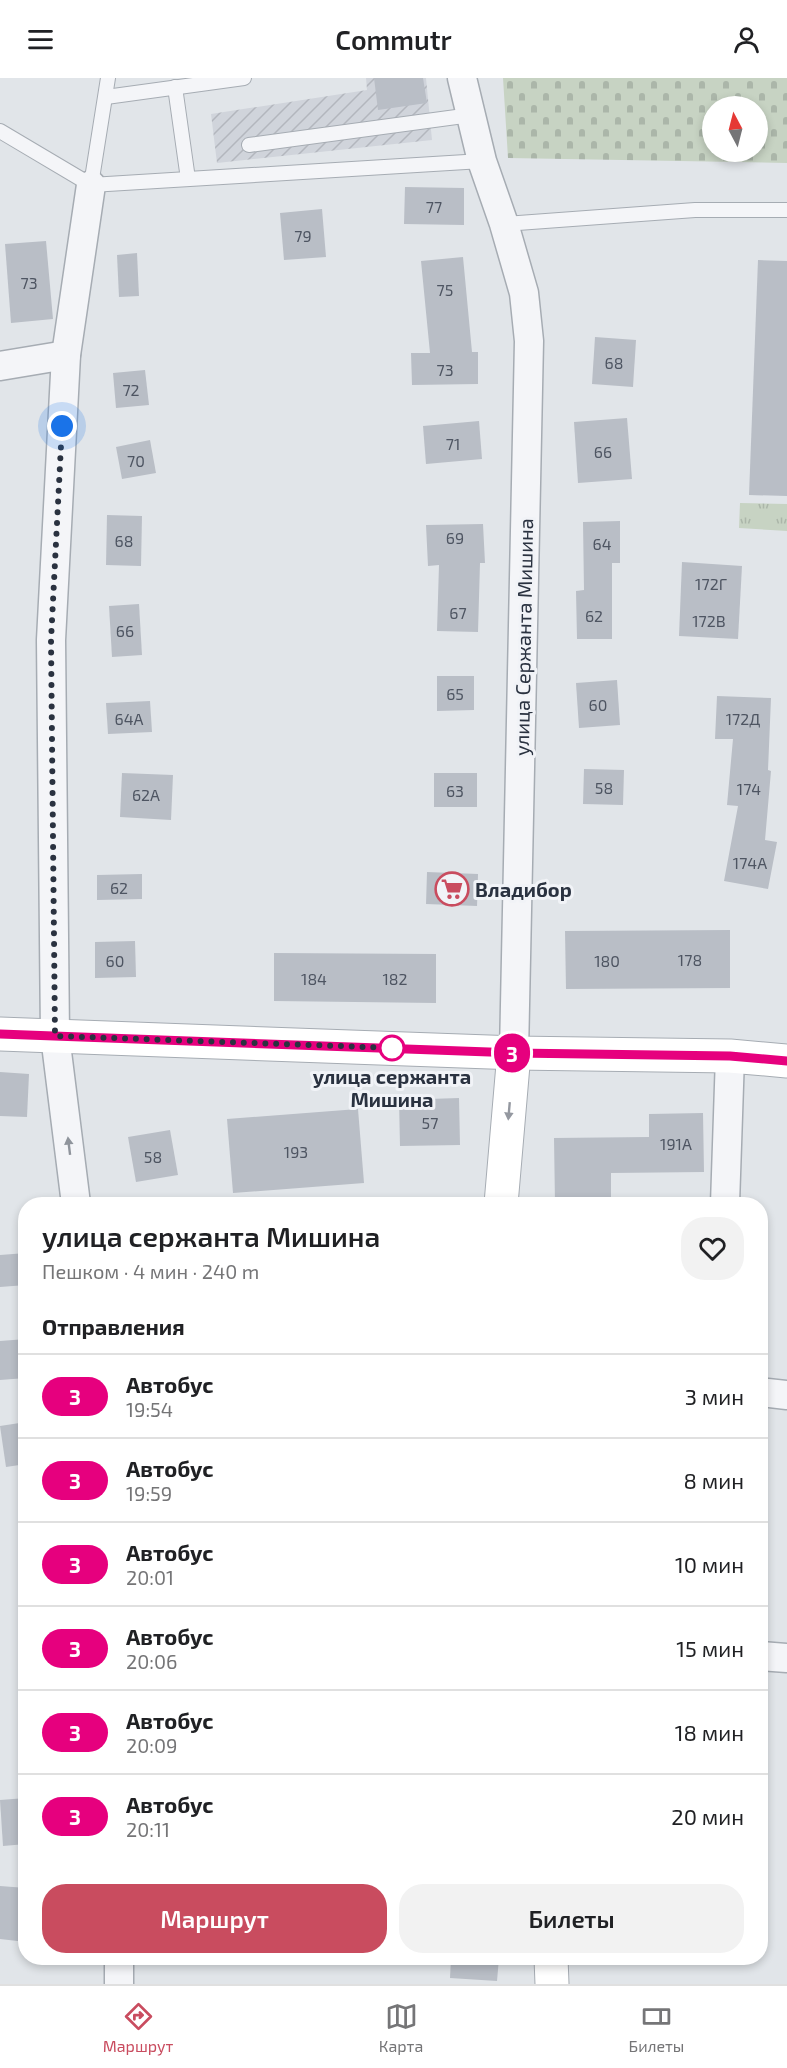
<!DOCTYPE html>
<html lang="ru">
<head>
<meta charset="utf-8">
<style>
  :root { --surface:#fff; --page:#f2f2f2; --text:#202124; --muted:#757577; --line:#e0e0e0; --accent:#c94c5f }
  body { margin:0; font-family:"Exo 2",sans-serif; background:var(--page); color:var(--text); height:100vh; display:flex; flex-direction:column; font-size:22px; white-space:nowrap }
  * { box-sizing:border-box; margin:0 }
  p { font-size:20px; color:var(--muted) }
  .icon { flex:none; width:33px; height:33px; fill:none; stroke:currentColor; stroke-width:2; stroke-linecap:round; stroke-linejoin:round }
  .map { position:relative; flex:1; overflow:hidden }
  .details { position:absolute; left:18px; top:1119px; width:750px; height:768px; display:flex; flex-direction:column; background:var(--surface); border-radius:24px; box-shadow:0 3px 9px #0003 }
  .details>* { flex:none }
  .badge { padding:0 12px; border-radius:20px; font-size:21px; line-height:39px }
  .needle { width:39px; rotate:353deg }
  .fabs { position:absolute; left:702px; top:18px; display:grid; gap:12px }
  .fabs a { display:grid; place-items:center; width:66px; height:66px; border-radius:50%; background:var(--surface); box-shadow:0 3px 9px #0003; font-size:30px }
  .you { position:absolute; width:30px; height:30px; margin:-15px; border:4px solid #fff; border-radius:50%; background:#1a73e8; box-shadow:0 0 0 9px #1a73e833 }
  .map>.badge { position:absolute; translate:-50% -50%; box-shadow:0 0 0 3px #fff }
  h2 { padding:0 24px; font-size:22px; line-height:54px }
  .round { display:grid; place-items:center; flex:none; width:63px; height:63px; border-radius:24px; background:var(--page) }
  .head { display:flex; align-items:center; justify-content:space-between; height:102px; padding:0 24px }
  h1 { font-size:28px; font-weight:600; line-height:45px }
  .action { display:flex; gap:12px; margin-top:auto; padding:12px 24px }
  .action a { flex:1; height:69px; border-radius:24px; background:var(--accent); color:#fff; font-size:24px; font-weight:600; line-height:69px; text-align:center }
  .action a+a { background:var(--page); color:var(--text) }
  ul { padding:0; list-style:none }
  li { display:flex; align-items:center; gap:18px; height:84px; padding:0 24px; border-top:2px solid var(--line) }
  li div { flex:1 }
  li b { display:block; font-size:22px }
  li em { font-style:normal }
  li .badge { min-width:66px; font-weight:700; text-align:center }
  header { display:flex; justify-content:space-between; align-items:center; height:78px; padding:0 24px; background:var(--surface); font-size:27px; font-weight:600 }
  .tab-bar { display:flex; justify-content:space-around; align-items:center; height:84px; border-top:2px solid var(--line); background:var(--surface); font-size:16px; color:var(--muted) }
  .tab-bar a { display:grid; justify-items:center; gap:3px }
  .tab-bar .on { color:var(--accent) }
  .map>svg:first-child { display:block }
</style>
</head>
<body>
<header><svg class="icon" aria-label="menu" viewBox="0 0 24 24"><path d="M4 6h16M4 12h16M4 18h16"/></svg>Commutr<svg class="icon" aria-label="person" viewBox="0 0 24 24"><circle cx="12" cy="8" r="4"/><path d="M4 21q1-7 8-7t8 7"/></svg></header>
<div class="map">
<svg width="787" height="1906" viewBox="0 0 787 1906">
  <defs>
    <pattern id="industrial-furrows" width="10" height="10" patternUnits="userSpaceOnUse" patternTransform="scale(1.5)"><rect width="10" height="10" fill="#d0d4db"/><path d="M-1 1l2-2M0 10L10 0M9 11l2-2" fill="none" stroke="#b3b6bd"/></pattern>
    <pattern id="grass-tufts" width="24" height="20" patternUnits="userSpaceOnUse" patternTransform="scale(1.5)"><rect width="24" height="20" fill="#c7d3c3"/><path d="M3 7l-1-3M5 7V3M7 7l1-3M15 17l-1-3M17 17v-4M19 17l1-3" fill="none" stroke="#abb6a9"/></pattern>
    <pattern id="cemetery-stones" width="16" height="16" patternUnits="userSpaceOnUse" patternTransform="scale(1.5)"><rect width="16" height="16" fill="#c7d3c3"/><path d="M2 7V4a2 2 0 0 1 4 0v3zM10 15v-3a2 2 0 0 1 4 0v3z" fill="#abb6a9"/></pattern>
  </defs>
  <rect width="100%" height="100%" fill="#e1e5e9"/>
  <!-- industrial -->
  <path fill="url(#industrial-furrows)" d="M 366,0 L 426,0 L 432,62 L 217,85 L 211,36 L 367,12 Z"/>
  <!-- grass -->
  <path fill="url(#grass-tufts)" d="M 740,425 L 787,426 L 787,453 L 739,450 Z"/>
  <!-- cemetery -->
  <path fill="url(#cemetery-stones)" fill-rule="evenodd" d="M 503,0 L 787,0 L 787,85 L 508,80 ZM 712,28 L 758,28 L 758,74 L 712,74 Z"/>
  <!-- building -->
  <g fill="#b9bec6">
    <path d="M 374,0 L 423,0 L 427,25 L 378,32 Z"/>
    <path d="M 405,109 L 464,110 L 464,147 L 404,146 Z"/>
    <path d="M 322,131 L 326,179 L 284,182 L 280,135 Z"/>
    <path d="M 46,163 L 53,241 L 11,245 L 5,166 Z"/>
    <path d="M 137,175 L 139,218 L 119,219 L 117,177 Z"/>
    <path d="M 463,179 L 472,274 L 478,274 L 478,306 L 412,307 L 411,275 L 430,275 L 421,183 Z"/>
    <path d="M 758,182 L 787,183 L 787,418 L 749,417 Z"/>
    <path d="M 595,259 L 636,262 L 633,309 L 592,306 Z"/>
    <path d="M 145,292 L 149,327 L 116,330 L 113,295 Z"/>
    <path d="M 627,340 L 632,401 L 578,405 L 574,344 Z"/>
    <path d="M 479,343 L 482,381 L 426,386 L 423,348 Z"/>
    <path d="M 150,362 L 156,395 L 122,401 L 116,369 Z"/>
    <path d="M 107,437 L 142,438 L 141,488 L 106,487 Z"/>
    <path d="M 620,443 L 620,485 L 612,485 L 612,561 L 577,561 L 576,513 L 584,512 L 583,444 Z"/>
    <path d="M 483,446 L 485,485 L 480,485 L 478,554 L 437,553 L 439,487 L 428,488 L 426,447 Z"/>
    <path d="M 682,484 L 742,488 L 738,561 L 679,558 Z"/>
    <path d="M 139,526 L 142,577 L 112,579 L 109,528 Z"/>
    <path d="M 437,598 L 474,598 L 474,632 L 437,633 Z"/>
    <path d="M 617,602 L 620,647 L 579,650 L 576,605 Z"/>
    <path d="M 717,618 L 771,620 L 768,692 L 771,693 L 765,762 L 777,764 L 768,811 L 724,803 L 738,728 L 727,727 L 733,661 L 715,661 Z"/>
    <path d="M 150,623 L 152,654 L 108,656 L 106,625 Z"/>
    <path d="M 584,691 L 624,692 L 623,727 L 583,726 Z"/>
    <path d="M 122,695 L 173,697 L 171,742 L 120,739 Z"/>
    <rect x="434" y="695" width="43" height="34"/>
    <path d="M 427,794 L 478,796 L 477,828 L 426,826 Z"/>
    <path d="M 142,796 L 142,821 L 97,822 L 97,797 Z"/>
    <path d="M 730,852 L 730,910 L 566,911 L 565,853 Z"/>
    <path d="M 135,863 L 136,899 L 95,900 L 95,864 Z"/>
    <path d="M 274,875 L 436,876 L 436,925 L 274,923 Z"/>
    <path d="M 0,994 L 29,996 L 27,1039 L 0,1038 Z"/>
    <path d="M 459,1020 L 460,1067 L 400,1068 L 399,1022 Z"/>
    <path d="M 358,1031 L 364,1105 L 233,1115 L 227,1041 Z"/>
    <path d="M 703,1035 L 704,1094 L 611,1095 L 611,1126 L 555,1126 L 554,1060 L 649,1059 L 649,1036 Z"/>
    <path d="M 170,1052 L 178,1097 L 136,1104 L 128,1059 Z"/>
    <path d="M 26,1175 L 26,1207 L 0,1209 L 0,1177 Z"/>
    <path d="M 26,1261 L 26,1300 L 0,1302 L 0,1263 Z"/>
    <path d="M 26,1344 L 26,1386 L 6,1389 L 0,1348 Z"/>
    <path d="M 26,1720 L 26,1766 L 3,1768 L 0,1722 Z"/>
    <path d="M 0,1808 L 26,1810 L 26,1864 L 0,1861 Z"/>
    <path d="M 451,1880 L 499,1880 L 497,1903 L 450,1900 Z"/>
  </g>
  <g fill="none" stroke-linecap="round" stroke-linejoin="round">
    <!-- lane casing -->
    <g stroke="#a6acb3" stroke-width="16">
      <g id="lane">
        <path d="M 175,9 L 188,101"/>
        <path d="M 106,19 L 244,0"/>
        <path d="M 0,53 L 91,107 L 482,83"/>
        <path d="M 249,67 L 471,37"/>
        <path d="M 91,107 L 108,0"/>
        <path d="M 504,146 L 695,132 L 787,132"/>
      </g>
    </g>
    <!-- street casing -->
    <g stroke="#a6acb3" stroke-width="31">
      <g id="street">
        <path d="M 462,0 L 482,83 L 504,146 L 524,215 L 529,263 L 514,975"/>
        <path d="M 0,288 L 66,277"/>
        <path d="M 76,1126 L 55,958 L 51,562 L 66,277 L 91,107"/>
        <path d="M 725,1126 L 730,978"/>
        <path d="M 760,1314 L 787,1317"/>
        <path d="M 760,1578 L 787,1580"/>
        <path d="M 119,1880 L 119,1906"/>
      </g>
    </g>
    <!-- secondary casing -->
    <g stroke="#a6acb3" stroke-width="35">
      <g id="secondary">
        <path d="M 0,956 L 514,975 L 730,978 L 787,983"/>
        <path d="M 501,1126 L 514,975"/>
        <path d="M 551,1880 L 552,1906"/>
      </g>
    </g>
    <!-- lane -->
    <use href="#lane" stroke="#f4f5f8" stroke-width="14"/>
    <!-- street -->
    <use href="#street" stroke="#f4f5f8" stroke-width="28"/>
    <!-- secondary -->
    <use href="#secondary" stroke="#fff" stroke-width="33"/>
  </g>
  <!-- one-way arrows -->
  <defs><path id="oneway-solid" d="M-6-.8H1V-3.2L6.5 0L1 3.2V.8H-6Z" transform="scale(1.5)"/></defs>
  <use fill="#9498a0" href="#oneway-solid" transform="translate(509 1033) rotate(95)"/>
  <use fill="#8f949c" href="#oneway-solid" transform="translate(69 1068) rotate(-97)"/>
  <g fill="none" stroke-linecap="round" stroke-linejoin="round">
    <!-- line casing -->
    <g stroke="#fff" stroke-width="14">
      <path id="line" d="M 0,956 L 514,975 L 730,978 L 787,983"/>
    </g>
    <!-- line -->
    <use href="#line" stroke="#e6007e" stroke-width="9"/>
    <!-- walk -->
    <path stroke="#2a3240" stroke-width="6" stroke-dasharray="0 10.8" d="M 62,348 L 51,562 L 55,958 L 394,970 L 392,970"/>
  </g>
  <!-- icons -->
  <defs>
    <g id="supermarket-ring" transform="scale(1.725)"><circle r="9.5" fill="#f1f3f7" stroke="#c94c5f" stroke-width="1.5"/><path d="M-6-5.5h2.5l.6 2H6L4.5 2H-2.5L-4.4-4H-6ZM-1.5 3.2a1.3 1.3 0 1 0 .1 0ZM3 3.2a1.3 1.3 0 1 0 .1 0Z" fill="#c94c5f"/></g>
  </defs>
  <g fill-rule="evenodd">
    <use href="#supermarket-ring" x="452" y="811"/>
  </g>
  <!-- markers -->
  <circle fill="#fff" stroke="#e6007e" stroke-width="3" cx="392" cy="970" r="12"/>
  <g text-anchor="middle" dominant-baseline="central" stroke-width="6" stroke-linejoin="round" paint-order="stroke">
    <!-- number labels -->
    <g font-size="16" fill="#4e5562">
      <text x="434" y="128">77</text>
      <text x="303" y="157">79</text>
      <text x="29" y="204">73</text>
      <text x="445" y="211">75</text>
      <text x="614" y="284">68</text>
      <text x="445" y="291">73</text>
      <text x="131" y="311">72</text>
      <text x="453" y="365">71</text>
      <text x="603" y="373">66</text>
      <text x="136" y="382">70</text>
      <text x="455" y="459">69</text>
      <text x="124" y="462">68</text>
      <text x="602" y="465">64</text>
      <text x="711" y="505">172Г</text>
      <text x="458" y="534">67</text>
      <text x="594" y="537">62</text>
      <text x="709" y="542">172В</text>
      <text x="125" y="552">66</text>
      <text x="455" y="615">65</text>
      <text x="598" y="626">60</text>
      <text x="129" y="640">64А</text>
      <text x="743" y="640">172Д</text>
      <text x="604" y="709">58</text>
      <text x="749" y="710">174</text>
      <text x="455" y="712">63</text>
      <text x="146" y="716">62А</text>
      <text x="750" y="784">174А</text>
      <text x="119" y="809">62</text>
      <text x="690" y="881">178</text>
      <text x="115" y="882">60</text>
      <text x="607" y="882">180</text>
      <text x="314" y="900">184</text>
      <text x="395" y="900">182</text>
      <text x="430" y="1044">57</text>
      <text x="676" y="1065">191А</text>
      <text x="296" y="1073">193</text>
      <text x="153" y="1078">58</text>
    </g>
    <!-- street labels -->
    <g font-size="20" fill="#2a3240" stroke="#f1f3f7">
      <text transform="translate(523 559) rotate(-89)">улица Сержанта Мишина</text>
    </g>
    <!-- poi labels -->
    <g font-size="20" font-weight="bold" fill="#2a3240" stroke="#f1f3f7" text-anchor="start">
      <text x="475" y="811">Владибор</text>
    </g>
    <!-- stop labels -->
    <g font-size="20" font-weight="bold" fill="#2a3240" stroke="#f1f3f7">
      <text x="392" y="998">улица cержанта<tspan x="392" dy="23">Мишина</tspan></text>
    </g>
  </g>
</svg>
<div class="fabs">
<a><svg class="needle" viewBox="-14 -14 28 28"><path d="M0-13l5 13h-10z" fill="#e53935"/><path d="M0 13l5-13h-10z" fill="#757577"/></svg></a>
</div>
<div class="you" style="left:62px;top:348px"></div>
<b class="badge" style="left:512px;top:975px;background:#e6007e;color:#fff">3</b>
<section class="details">
<div class="head"><div><h1>улица cержанта Мишина</h1><p>Пешком · 4 мин · 240 m</p></div><a class="round"><svg class="icon" aria-label="heart" viewBox="0 0 24 24"><path d="M12 20l-8-8c-3-5 5-10 8-4 3-6 11-1 8 4z"/></svg></a></div>
<h2>Отправления</h2>
<ul>
<li><span class="badge" style="background:#e6007e;color:#fff">3</span><div><b>Автобус</b><p>19:54</p></div><em>3 мин</em></li>
<li><span class="badge" style="background:#e6007e;color:#fff">3</span><div><b>Автобус</b><p>19:59</p></div><em>8 мин</em></li>
<li><span class="badge" style="background:#e6007e;color:#fff">3</span><div><b>Автобус</b><p>20:01</p></div><em>10 мин</em></li>
<li><span class="badge" style="background:#e6007e;color:#fff">3</span><div><b>Автобус</b><p>20:06</p></div><em>15 мин</em></li>
<li><span class="badge" style="background:#e6007e;color:#fff">3</span><div><b>Автобус</b><p>20:09</p></div><em>18 мин</em></li>
<li><span class="badge" style="background:#e6007e;color:#fff">3</span><div><b>Автобус</b><p>20:11</p></div><em>20 мин</em></li>
</ul>
<div class="action"><a>Маршрут</a><a>Билеты</a></div>
</section>
</div>
<nav class="tab-bar">
<a class="on"><svg class="icon" aria-label="directions" viewBox="0 0 24 24"><path d="M12 3l9 9-9 9-9-9zM9 14v-3h6M13 9l2 2-2 2"/></svg>Маршрут</a>
<a><svg class="icon" aria-label="map" viewBox="0 0 24 24"><path d="M3 6l6-2 6 2 6-2v14l-6 2-6-2-6 2zM9 4v14M15 6v14"/></svg>Карта</a>
<a><svg class="icon" aria-label="tickets" viewBox="0 0 24 24"><path d="M3 7h18v10H3zM15 7v10"/></svg>Билеты</a>
</nav>
</body>
</html>
